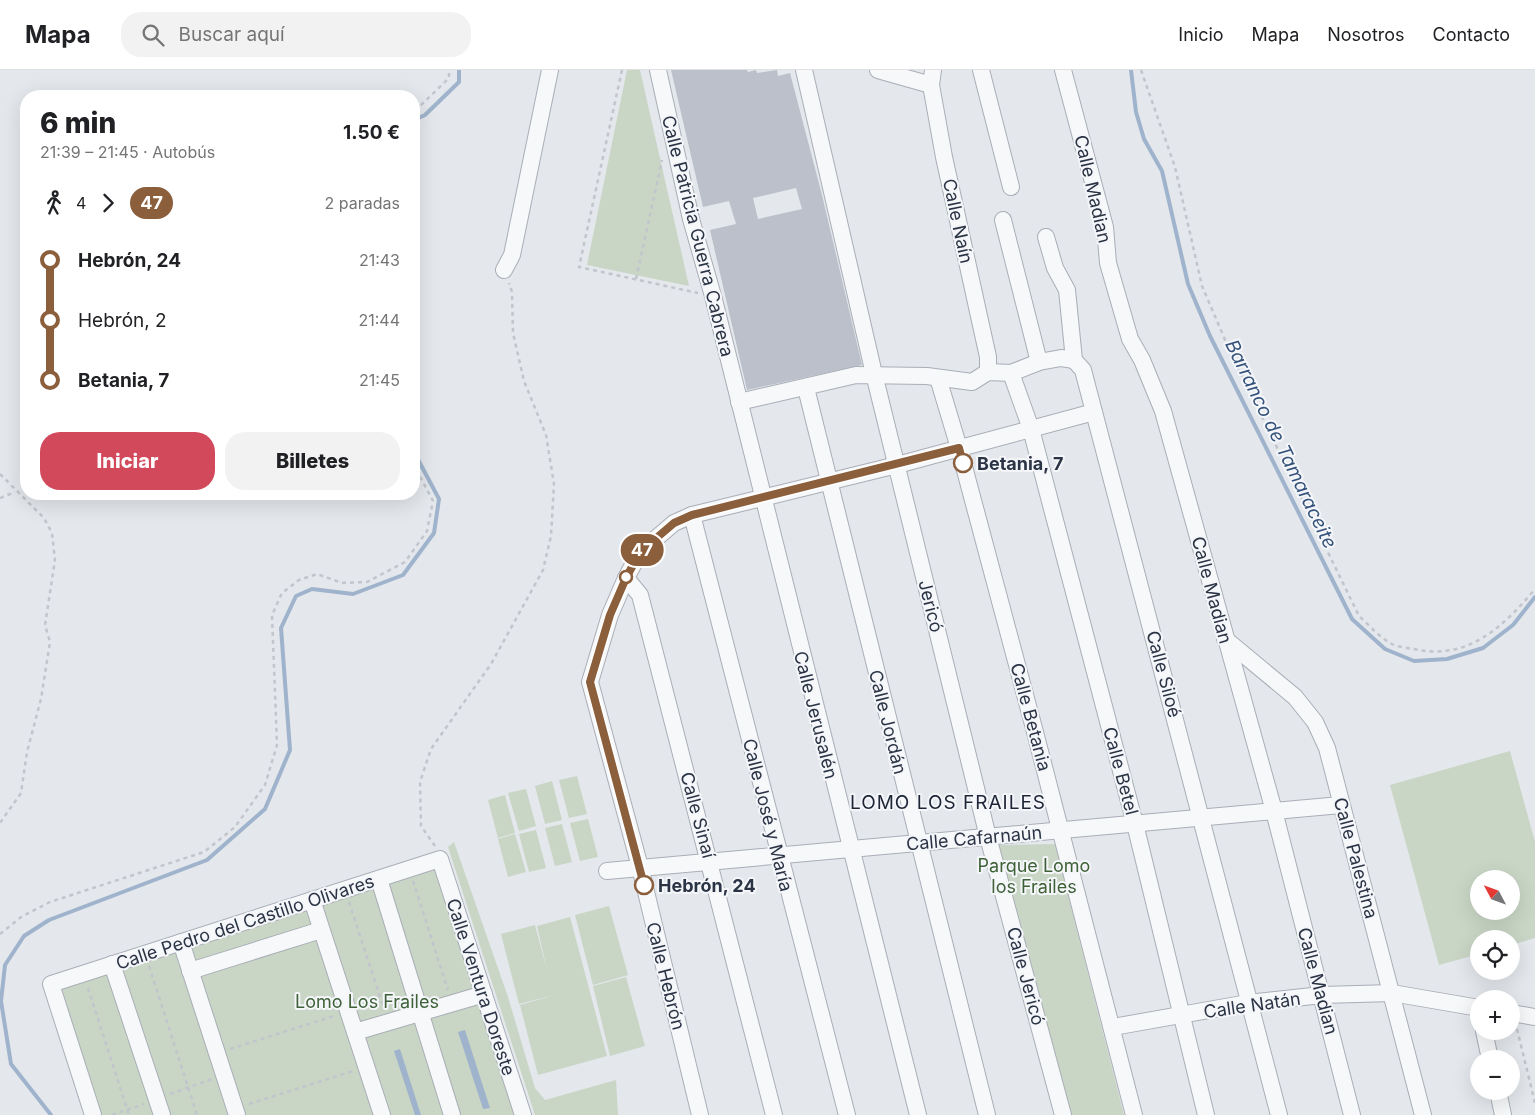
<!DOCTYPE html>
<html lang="es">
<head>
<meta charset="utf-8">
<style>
  :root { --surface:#fff; --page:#f2f2f2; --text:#202124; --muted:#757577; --line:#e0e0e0; --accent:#d1495b }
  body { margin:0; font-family:Inter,sans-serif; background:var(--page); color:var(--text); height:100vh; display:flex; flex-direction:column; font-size:19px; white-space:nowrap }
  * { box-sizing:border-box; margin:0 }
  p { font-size:16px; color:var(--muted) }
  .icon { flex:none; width:28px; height:28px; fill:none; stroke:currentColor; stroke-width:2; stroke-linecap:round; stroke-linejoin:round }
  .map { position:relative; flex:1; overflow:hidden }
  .drawer { position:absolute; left:20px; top:20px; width:400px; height:410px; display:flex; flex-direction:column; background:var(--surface); border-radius:20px; box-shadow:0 5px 20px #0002 }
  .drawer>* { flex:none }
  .badge { padding:0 10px; border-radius:16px; font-size:18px; line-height:32px }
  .needle { width:32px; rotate:311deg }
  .tools { position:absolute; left:1470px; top:800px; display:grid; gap:10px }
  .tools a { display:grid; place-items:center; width:50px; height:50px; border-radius:50%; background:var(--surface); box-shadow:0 5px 20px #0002; font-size:25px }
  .map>.badge { position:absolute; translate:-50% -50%; box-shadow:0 0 0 2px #fff }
  .legs { display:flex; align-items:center; gap:8px; height:55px; padding:0 20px; font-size:16px }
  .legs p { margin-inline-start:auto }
  .headline { display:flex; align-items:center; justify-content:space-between; height:85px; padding:0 20px }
  h1 { font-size:28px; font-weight:800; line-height:38px }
  .primary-button { display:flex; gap:10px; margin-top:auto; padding:10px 20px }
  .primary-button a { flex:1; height:58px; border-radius:20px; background:var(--accent); color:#fff; font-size:20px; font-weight:800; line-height:58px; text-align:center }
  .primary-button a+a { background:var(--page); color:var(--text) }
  ul { padding:0 20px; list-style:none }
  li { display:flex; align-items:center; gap:18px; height:60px; font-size:19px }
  li i { display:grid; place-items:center; width:8px; height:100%; margin:0 6px; background:currentColor }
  li i::after { content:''; width:12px; height:12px; margin:-6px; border:4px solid; border-radius:50%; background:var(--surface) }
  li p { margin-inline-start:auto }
  li:first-child i { background:linear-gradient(#0000 50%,currentColor 0) }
  li:last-child i { background:linear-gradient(currentColor 50%,#0000 0) }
  header { display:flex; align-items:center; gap:30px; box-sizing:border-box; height:70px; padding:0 25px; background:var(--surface); border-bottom:1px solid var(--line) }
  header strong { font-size:24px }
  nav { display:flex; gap:28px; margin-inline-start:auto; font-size:18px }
  .search { width:350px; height:45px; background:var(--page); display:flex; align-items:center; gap:12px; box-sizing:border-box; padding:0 18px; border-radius:20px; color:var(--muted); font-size:19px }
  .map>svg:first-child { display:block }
</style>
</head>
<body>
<header>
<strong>Mapa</strong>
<div class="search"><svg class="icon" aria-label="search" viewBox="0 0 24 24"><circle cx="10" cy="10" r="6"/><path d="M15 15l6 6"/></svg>Buscar aquí</div>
<nav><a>Inicio</a><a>Mapa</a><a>Nosotros</a><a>Contacto</a></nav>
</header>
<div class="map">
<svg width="1535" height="1045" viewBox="0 0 1535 1045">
  <rect width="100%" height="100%" fill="#e4e7ec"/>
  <!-- green -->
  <g fill="#c9d6c5" fill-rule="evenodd">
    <path d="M 627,0 L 640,0 L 689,216 L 587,195 Z"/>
    <path d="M 1510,681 L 1535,772 L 1535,868 L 1511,875 L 1511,869 L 1479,869 L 1479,884 L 1439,895 L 1390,715 ZM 1479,809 L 1511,809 L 1511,841 L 1479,841 Z"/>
    <path d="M 577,706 L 587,744 L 569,748 L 559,710 Z"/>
    <path d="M 552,711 L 562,750 L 545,754 L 535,716 Z"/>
    <path d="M 526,719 L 536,756 L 519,761 L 508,723 Z"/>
    <path d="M 505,725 L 515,763 L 498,768 L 488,730 Z"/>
    <path d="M 588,749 L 598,787 L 580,791 L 570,753 Z"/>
    <path d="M 562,754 L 572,792 L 555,796 L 545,758 Z"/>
    <path d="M 536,760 L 546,798 L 529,802 L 519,764 Z"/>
    <path d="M 515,764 L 526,802 L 508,807 L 498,769 Z"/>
    <path d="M 454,772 L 508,927 L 535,1018 L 545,1030 L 616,1010 L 618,1045 L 535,1045 L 448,777 Z"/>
    <path d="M 1055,774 L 1124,1045 L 1070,1045 L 997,775 Z"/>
    <path d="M 440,789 L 526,1045 L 92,1045 L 51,914 Z"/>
    <path d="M 609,836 L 628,905 L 593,915 L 575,845 Z"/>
    <path d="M 570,847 L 607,986 L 538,1005 L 520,935 L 554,925 L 555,928 L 554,925 L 519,934 L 501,864 L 535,855 L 547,900 L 537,856 Z"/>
    <path d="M 626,907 L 645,976 L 610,986 L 593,916 Z"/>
  </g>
  <!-- water -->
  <g fill="#9fb4cc">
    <path d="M 465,960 L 490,1038 L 483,1039 L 458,962 Z"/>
    <path d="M 400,979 L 421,1045 L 415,1045 L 394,981 Z"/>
  </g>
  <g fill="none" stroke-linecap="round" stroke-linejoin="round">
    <!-- stream -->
    <g stroke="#9fb4cc" stroke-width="4">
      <path d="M 1131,0 L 1136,42 L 1144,69 L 1162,101 L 1188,214 L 1210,266 L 1352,549 L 1385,579 L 1414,591 L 1447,589 L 1483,578 L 1513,555 L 1535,527"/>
      <path d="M 414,50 L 425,45 L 459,12 L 459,0"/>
      <path d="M 51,1045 L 11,994 L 1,931 L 5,895 L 24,866 L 49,850 L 207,790 L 265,739 L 290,680 L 281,558 L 296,526 L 312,519 L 353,524 L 403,505 L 434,463 L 439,429 L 414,382"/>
    </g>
  </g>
  <!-- building -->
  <path fill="#bbc0ca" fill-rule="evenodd" d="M 671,0 L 747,0 L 748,2 L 756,0 L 757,3 L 777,0 L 778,6 L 790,3 L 822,125 L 862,295 L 747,320 L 710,160 L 736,154 L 729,131 L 703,137 ZM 796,118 L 802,139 L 758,149 L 753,128 Z"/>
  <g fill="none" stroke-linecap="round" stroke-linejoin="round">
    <!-- minor casing -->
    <g stroke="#a9aeb7" stroke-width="18">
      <g id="minor">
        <path d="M 658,0 L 691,149 L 713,226 L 918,1045"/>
        <path d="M 804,0 L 874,304 L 988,767 L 1063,1045"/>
        <path d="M 878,0 L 931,15"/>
        <path d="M 933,0 L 931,15 L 944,87 L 988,287 L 988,302"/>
        <path d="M 981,0 L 1011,117"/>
        <path d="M 1063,0 L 1105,157 L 1108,193 L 1130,269 L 1142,290 L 1163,341 L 1274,741 L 1352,1045"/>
        <path d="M 1003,150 L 1039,292"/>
        <path d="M 1046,167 L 1055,198 L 1067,220 L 1074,290 L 1083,300 L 1094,342 L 1279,1045"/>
        <path d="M 504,200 L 512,185 L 550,0"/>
        <path d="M 1011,303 L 1031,359 L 1135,754 L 1206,1045"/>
        <path d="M 938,308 L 959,378 L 1035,662 L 1134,1045"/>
        <path d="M 806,318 L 987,1045"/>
        <path d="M 739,332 L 856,305 L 927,306 L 972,312 L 988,302 L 1011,303 L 1039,292 L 1061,288 L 1074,290"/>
        <path d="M 692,445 L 847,1045"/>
        <path d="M 626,508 L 640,525 L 774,1045"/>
        <path d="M 1225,569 L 1295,627 L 1315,652 L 1327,678 L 1423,1045"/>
        <path d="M 607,801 L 1341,735"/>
        <path d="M 379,809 L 452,1045"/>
        <path d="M 312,830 L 382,1045"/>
        <path d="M 181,872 L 237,1045"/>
        <path d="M 112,894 L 162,1045"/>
        <path d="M 190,901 L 321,860"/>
        <path d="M 1511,943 L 1535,947"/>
        <path d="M 1113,957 L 1248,933 L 1322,925 L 1392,923 L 1479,938"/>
        <path d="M 1484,961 L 1490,989"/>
        <path d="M 355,962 L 484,924"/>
        <path d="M 1498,1021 L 1503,1045"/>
        <path d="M 93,1045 L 51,914 L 440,789 L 523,1045"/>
        <path d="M 700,1045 L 640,797 L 590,612 L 610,545 L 626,508 L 640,482 L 674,453 L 692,445 L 897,395 L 1094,342"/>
      </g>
    </g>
    <!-- path -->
    <g stroke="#c2c5cb" stroke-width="2.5" stroke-dasharray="4 4" stroke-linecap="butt">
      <path d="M 622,0 L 579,197 L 698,223"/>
      <path d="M 1141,0 L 1175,97 L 1202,216 L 1229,279 L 1359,546 C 1369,555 1380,568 1392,574 C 1398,577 1407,578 1414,579 C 1468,591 1503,557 1535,519"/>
      <path d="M 414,39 L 419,37 L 449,8 L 449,0"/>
      <path d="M 636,209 L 662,90"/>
      <path d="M 0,404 L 44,448 L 52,463 L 55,490 L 45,555 L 50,572 L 41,629 L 27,682 L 21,723 L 0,753"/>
      <path d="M 0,428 L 15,422"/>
      <path d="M 435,776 L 421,756 L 420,712 L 431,679 L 491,594 L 543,500 L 551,466 L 554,414 L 546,365 L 524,311 L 513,263 L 512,222 L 509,213"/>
      <path d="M 413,811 L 448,920"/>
      <path d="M 349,832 L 384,939"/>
      <path d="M 0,864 L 21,847 L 50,832 L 204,782 L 235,757 L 265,715 L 277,675 L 272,545 L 282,523 L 299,510 L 317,504 L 342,513 L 367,512 L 405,492 L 427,461 L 433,431 L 414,395"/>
      <path d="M 149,896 L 197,1045"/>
      <path d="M 88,918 L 129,1045"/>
      <path d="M 1517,959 L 1535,1033"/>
      <path d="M 230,979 L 334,946"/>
      <path d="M 170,1024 L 212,1009"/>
      <path d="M 249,1034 L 353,1001"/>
      <path d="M 112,1045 L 144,1034"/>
    </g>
    <!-- minor -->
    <use href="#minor" stroke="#f7f8fa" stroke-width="16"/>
  </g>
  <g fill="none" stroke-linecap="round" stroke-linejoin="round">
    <!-- line-1 casing -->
    <g stroke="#fff" stroke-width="11">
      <path id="line-1" d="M 644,815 L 590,612 L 610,545 L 626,508 L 640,482 L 674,453 L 692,445 L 959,378 L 963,393"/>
    </g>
    <!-- line-1 -->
    <use href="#line-1" stroke="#8b5e3c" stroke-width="8"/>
  </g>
  <!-- markers -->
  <g fill="#fff" stroke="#8b5e3c" stroke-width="2.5">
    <circle cx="963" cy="393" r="9"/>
    <circle cx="626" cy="507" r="6"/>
    <circle cx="644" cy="815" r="9"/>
  </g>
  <g text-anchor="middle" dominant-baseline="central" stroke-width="4" stroke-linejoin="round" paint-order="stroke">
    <!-- street labels -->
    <g font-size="18" fill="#2b3445" stroke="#f4f6f9">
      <text transform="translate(1093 119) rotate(77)">Calle Madian</text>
      <text transform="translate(958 151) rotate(78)">Calle Naín</text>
      <text transform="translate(698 166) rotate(76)">Calle Patricia Guerra Cabrera</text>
      <text transform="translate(1212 520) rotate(75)">Calle Madian</text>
      <text transform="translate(931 536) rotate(76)">Jericó</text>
      <text transform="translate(1164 604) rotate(75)">Calle Siloé</text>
      <text transform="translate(816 645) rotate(76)">Calle Jerusalén</text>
      <text transform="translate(1031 647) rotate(75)">Calle Betania</text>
      <text transform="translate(888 652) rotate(76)">Calle Jordán</text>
      <text transform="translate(1121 701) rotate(75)">Calle Betel</text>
      <text transform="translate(698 745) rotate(75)">Calle Sinaí</text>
      <text transform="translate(768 745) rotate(76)">Calle José y María</text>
      <text transform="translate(974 768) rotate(-5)">Calle Cafarnaún</text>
      <text transform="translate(1356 788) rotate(75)">Calle Palestina</text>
      <text transform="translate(245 852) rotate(-18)">Calle Pedro del Castillo Olivares</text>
      <text transform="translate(666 906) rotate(76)">Calle Hebrón</text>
      <text transform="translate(1026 906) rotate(75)">Calle Jericó</text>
      <text transform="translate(1318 911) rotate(75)">Calle Madian</text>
      <text transform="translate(481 917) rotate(72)">Calle Ventura Doreste</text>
      <text transform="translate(1252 935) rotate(-8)">Calle Natán</text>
    </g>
    <!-- stop labels -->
    <g font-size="18" font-weight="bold" fill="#2b3445" stroke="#f4f6f9" text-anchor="start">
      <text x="977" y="393">Betania, 7</text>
      <text x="658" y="815">Hebrón, 24</text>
    </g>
    <!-- park labels -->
    <g font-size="18" fill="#3f6138" stroke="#f4f6f9">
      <text x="1034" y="795">Parque Lomo<tspan x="1034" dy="21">los Frailes</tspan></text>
      <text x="367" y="931">Lomo Los Frailes</text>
    </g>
    <!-- water labels -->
    <g font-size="19" font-style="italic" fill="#34527a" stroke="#f4f6f9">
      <text transform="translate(1281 374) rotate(64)">Barranco de Tamaraceite</text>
    </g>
    <!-- neighbourhood labels -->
    <g font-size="19" letter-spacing="1" fill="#1d2536" stroke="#f4f6f9">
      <text x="948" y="732">LOMO LOS FRAILES</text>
    </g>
  </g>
</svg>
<div class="tools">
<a><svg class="needle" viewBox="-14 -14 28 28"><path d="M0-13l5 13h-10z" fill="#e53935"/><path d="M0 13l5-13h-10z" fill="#757577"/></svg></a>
<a><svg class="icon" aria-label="locate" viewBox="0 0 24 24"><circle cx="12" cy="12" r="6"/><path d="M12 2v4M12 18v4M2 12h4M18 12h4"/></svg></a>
<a>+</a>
<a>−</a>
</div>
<b class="badge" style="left:642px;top:480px;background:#8b5e3c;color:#fff">47</b>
<section class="drawer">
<div class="headline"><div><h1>6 min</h1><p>21:39 – 21:45 · Autobús</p></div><b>1.50 €</b></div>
<div class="legs"><svg class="icon" aria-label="walk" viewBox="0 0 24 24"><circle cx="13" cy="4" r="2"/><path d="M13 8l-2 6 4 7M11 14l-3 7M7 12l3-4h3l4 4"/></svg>4<svg class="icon" aria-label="forward" viewBox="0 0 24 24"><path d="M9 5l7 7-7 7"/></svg><b class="badge" style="background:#8b5e3c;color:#fff">47</b><p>2 paradas</p></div>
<ul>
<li><i style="color:#8b5e3c"></i><b>Hebrón, 24</b><p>21:43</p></li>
<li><i style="color:#8b5e3c"></i><span>Hebrón, 2</span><p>21:44</p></li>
<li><i style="color:#8b5e3c"></i><b>Betania, 7</b><p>21:45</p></li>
</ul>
<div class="primary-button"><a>Iniciar</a><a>Billetes</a></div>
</section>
</div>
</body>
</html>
